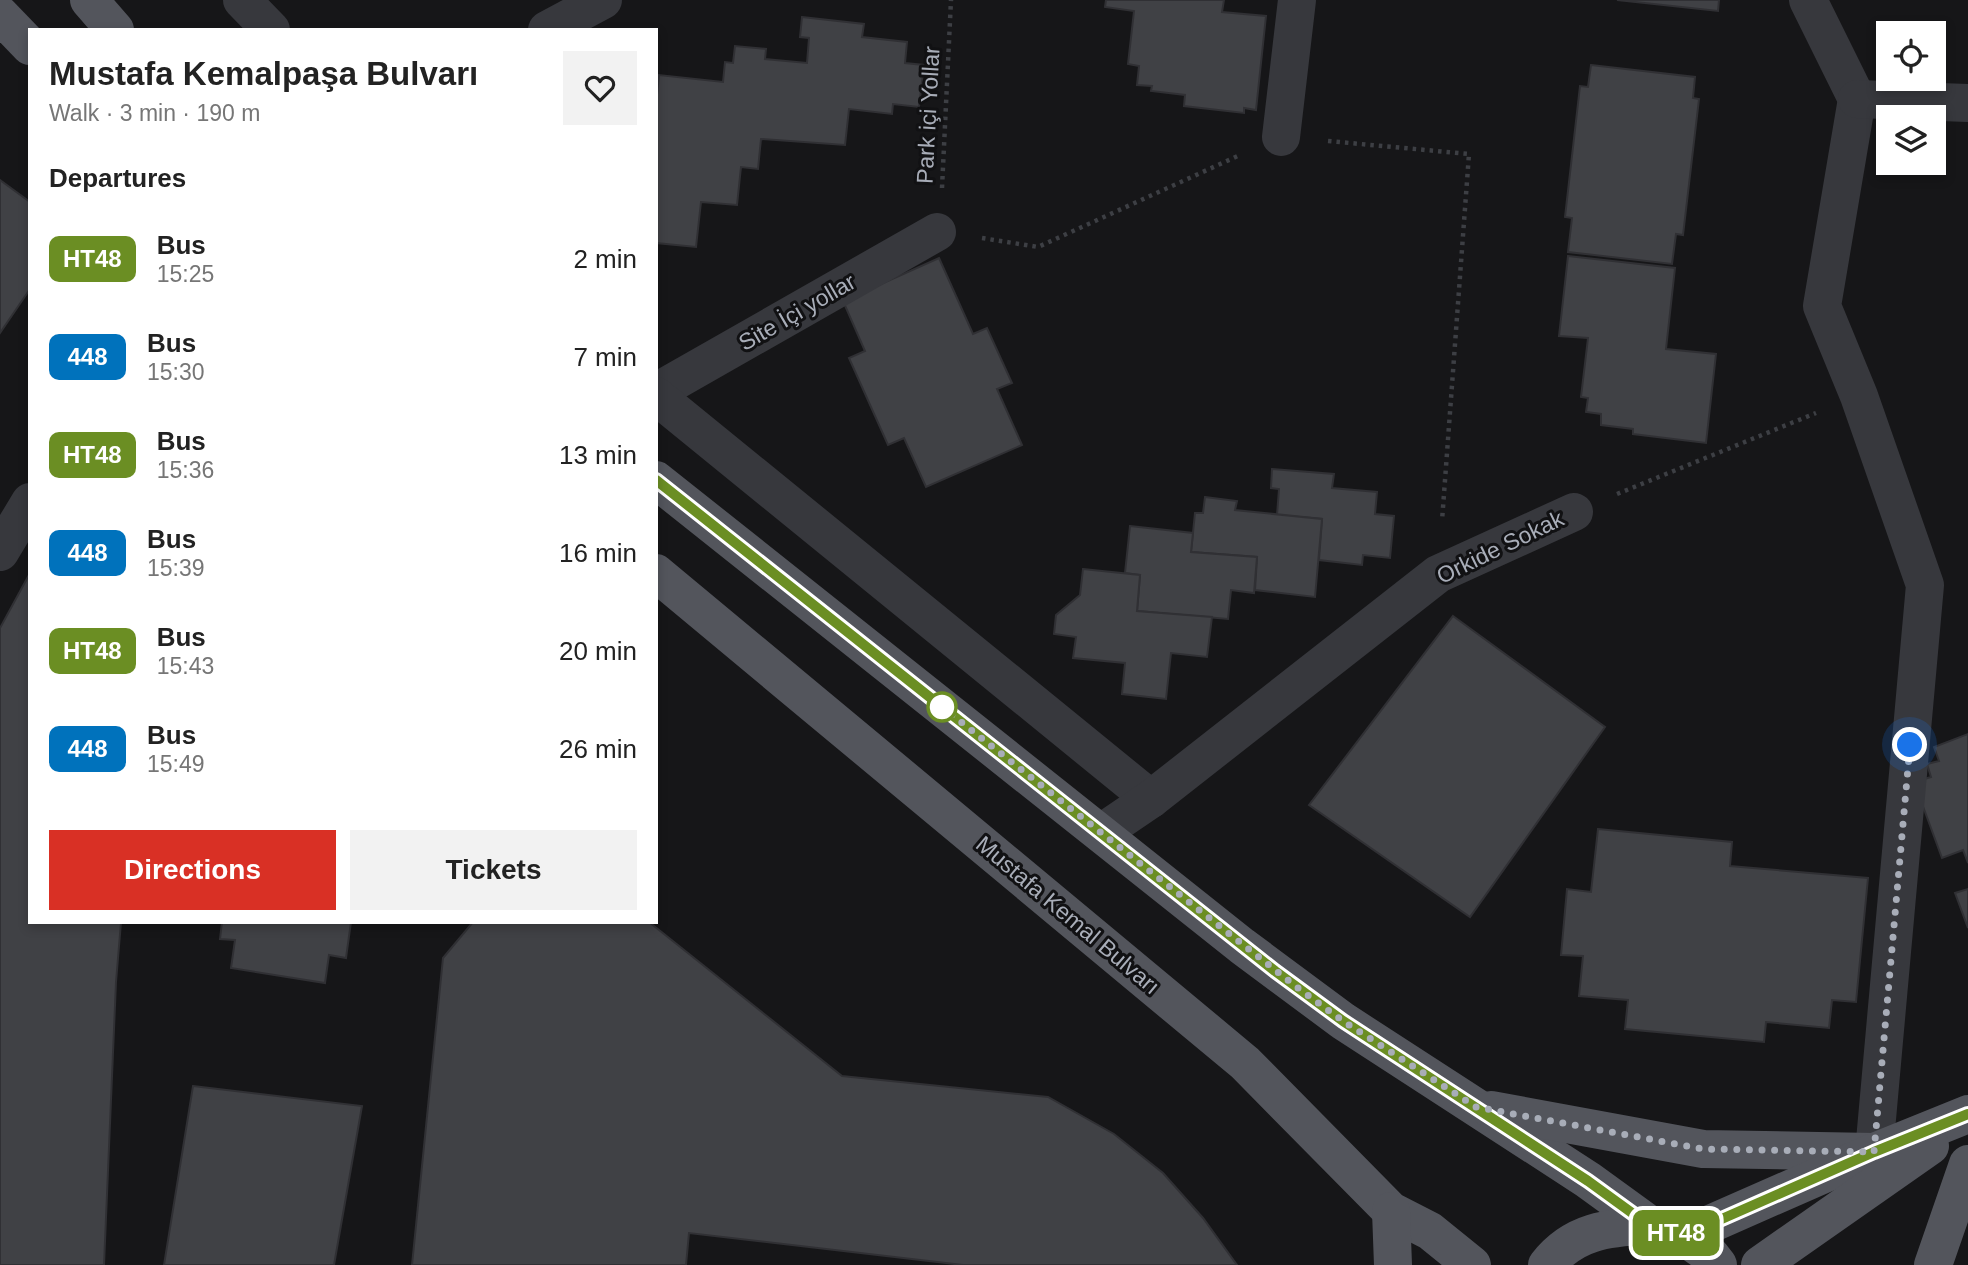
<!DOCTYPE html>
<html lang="en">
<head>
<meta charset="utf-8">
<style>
  :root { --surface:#fff; --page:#f2f2f2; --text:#222; --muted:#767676; --accent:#d93025 }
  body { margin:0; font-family:Helvetica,sans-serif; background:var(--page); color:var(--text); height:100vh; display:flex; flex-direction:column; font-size:26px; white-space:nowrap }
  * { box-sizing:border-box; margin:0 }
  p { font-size:23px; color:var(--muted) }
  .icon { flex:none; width:38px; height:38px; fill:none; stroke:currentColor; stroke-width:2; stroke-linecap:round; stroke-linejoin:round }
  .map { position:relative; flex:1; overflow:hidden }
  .sheet { position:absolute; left:28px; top:28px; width:630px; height:896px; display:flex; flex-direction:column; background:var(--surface); border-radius:0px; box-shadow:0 4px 10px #0003 }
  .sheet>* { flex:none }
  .badge { padding:0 14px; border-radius:10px; font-size:24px; line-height:46px }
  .fabs { position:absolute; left:1876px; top:21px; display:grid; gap:14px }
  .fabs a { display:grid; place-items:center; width:70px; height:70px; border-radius:0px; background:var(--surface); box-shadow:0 4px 10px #0003; font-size:35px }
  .you { position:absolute; width:35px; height:35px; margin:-18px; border:5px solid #fff; border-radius:50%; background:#1a73e8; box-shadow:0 0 0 10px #1a73e833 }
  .map>.badge { position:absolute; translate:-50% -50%; box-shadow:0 0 0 4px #fff }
  h2 { padding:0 21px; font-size:26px; line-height:63px }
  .round { display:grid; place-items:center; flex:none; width:74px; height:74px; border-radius:0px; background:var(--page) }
  .head { display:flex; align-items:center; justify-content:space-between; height:119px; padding:0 21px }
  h1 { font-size:33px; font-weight:700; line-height:52px }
  .button { display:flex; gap:14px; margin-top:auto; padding:14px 21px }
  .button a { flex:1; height:80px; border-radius:0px; background:var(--accent); color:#fff; font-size:28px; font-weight:700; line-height:80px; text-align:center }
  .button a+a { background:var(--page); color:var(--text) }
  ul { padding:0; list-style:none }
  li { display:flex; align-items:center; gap:21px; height:98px; padding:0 21px }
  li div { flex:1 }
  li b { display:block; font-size:26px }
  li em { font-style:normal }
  li .badge { min-width:77px; font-weight:700; text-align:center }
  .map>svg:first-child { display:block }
</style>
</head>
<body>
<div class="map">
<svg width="1968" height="1265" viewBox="0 0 1968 1265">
  <rect width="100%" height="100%" fill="#161618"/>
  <!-- building -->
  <g fill="#404145" stroke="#303034" stroke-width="2">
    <path d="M 1106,0 L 1224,0 L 1222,12 L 1266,16 L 1256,110 L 1244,108 L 1244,113 L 1184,106 L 1185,95 L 1151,91 L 1152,86 L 1137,85 L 1139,66 L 1128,64 L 1134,11 L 1105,7 Z"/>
    <path d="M 1617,0 L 1719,0 L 1718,11 Z"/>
    <path d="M 802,17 L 864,24 L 862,37 L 907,42 L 905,63 L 924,65 L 919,107 L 893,104 L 892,114 L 849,109 L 845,145 L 761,139 L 758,169 L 741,167 L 737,205 L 701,202 L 696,247 L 656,243 L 656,104 L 659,75 L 723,82 L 725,62 L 733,63 L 735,46 L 766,49 L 765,59 L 807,63 L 809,38 L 800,37 Z"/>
    <path d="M 1591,65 L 1695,77 L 1693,98 L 1699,99 L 1683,235 L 1676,234 L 1672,264 L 1568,252 L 1572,218 L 1565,217 L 1580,86 L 1588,87 Z"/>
    <path d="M 0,180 L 30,202 L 30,289 L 0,333 Z"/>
    <path d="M 1568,256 L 1675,268 L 1666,349 L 1716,354 L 1706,443 L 1633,434 L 1633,429 L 1601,425 L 1601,414 L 1586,412 L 1588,398 L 1581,397 L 1588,338 L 1559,336 Z"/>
    <path d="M 939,258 L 973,334 L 987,328 L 1012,383 L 997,389 L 1022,445 L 926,487 L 904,438 L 888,445 L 849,358 L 865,351 L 843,301 Z"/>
    <path d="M 1272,469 L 1334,474 L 1332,488 L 1377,492 L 1375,514 L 1394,516 L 1390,558 L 1363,555 L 1362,565 L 1319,560 L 1322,519 L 1277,515 L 1279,489 L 1271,488 Z"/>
    <path d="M 1205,497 L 1237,501 L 1235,510 L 1322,519 L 1315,597 L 1255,590 L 1257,557 L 1191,552 L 1195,513 L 1203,513 Z"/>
    <path d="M 1130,526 L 1193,533 L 1191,552 L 1257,557 L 1254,593 L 1231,590 L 1228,619 L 1137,611 L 1140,575 L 1125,573 Z"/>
    <path d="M 1083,569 L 1140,575 L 1137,611 L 1212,617 L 1207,657 L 1171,653 L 1166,699 L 1122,694 L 1125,663 L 1073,658 L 1076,637 L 1054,634 L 1056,615 L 1080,595 Z"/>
    <path d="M 30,573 L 30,922 L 121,922 L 116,982 L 104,1265 L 0,1265 L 0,628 Z"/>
    <path d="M 1453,616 L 1605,727 L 1470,917 L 1309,805 Z"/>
    <path d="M 1968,734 L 1968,863 L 1963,850 L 1942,858 L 1914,782 L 1931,777 L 1927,764 L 1939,761 L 1934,747 Z"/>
    <path d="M 1598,829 L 1732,842 L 1730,866 L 1868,878 L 1856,1002 L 1832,1000 L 1829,1028 L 1766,1022 L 1764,1042 L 1625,1029 L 1628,1000 L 1579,996 L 1583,956 L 1561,955 L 1567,889 L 1591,892 Z"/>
    <path d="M 1968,889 L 1968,928 L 1955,893 Z"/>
    <path d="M 222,922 L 351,922 L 346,958 L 329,955 L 325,983 L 231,968 L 235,940 L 220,939 Z"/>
    <path d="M 473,922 L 649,922 L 842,1076 L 1048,1097 L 1114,1134 L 1163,1173 L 1203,1218 L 1237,1265 L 963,1265 L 689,1233 L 686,1265 L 412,1265 L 443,958 Z"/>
    <path d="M 193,1086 L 362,1106 L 334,1265 L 164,1265 Z"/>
  </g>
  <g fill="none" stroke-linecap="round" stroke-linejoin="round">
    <!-- path -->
    <g stroke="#3d3f44" stroke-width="4.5" stroke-dasharray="3.5 5" stroke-linecap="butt">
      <path d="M 1328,141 L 1469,154 L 1442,521"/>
      <path d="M 942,188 L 951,0"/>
      <path d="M 982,238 L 1038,247 L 1240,155"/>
      <path d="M 1617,494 L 1816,413"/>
    </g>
    <!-- minor -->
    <g stroke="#37383d" stroke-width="38">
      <path d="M 242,0 L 271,30"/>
      <path d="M 1808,0 L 1857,99"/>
      <path d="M 547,30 L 603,0"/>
      <path d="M 1857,99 L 1822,306 L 1859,396 L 1925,585 L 1874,1152"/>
      <path d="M 1857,99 L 1968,103"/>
      <path d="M 1281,137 L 1297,0"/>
      <path d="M 656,392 L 937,232"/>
      <path d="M 656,396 L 1151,799"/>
      <path d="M 0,552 L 30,502"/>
      <path d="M 1101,833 L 1151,799 L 1438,574 L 1574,512"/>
    </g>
    <!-- major -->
    <g stroke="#53555c" stroke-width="38">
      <path d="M 89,0 L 115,30"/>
      <path d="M 0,15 L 30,46"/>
      <path d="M 656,480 L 1242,946 L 1343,1021 L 1588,1180 L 1650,1225 L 1683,1236 L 1711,1256 L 1718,1265"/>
      <path d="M 656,573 L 1245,1063 L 1391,1211 L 1430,1231 L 1472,1265"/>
      <path d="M 1491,1110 L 1703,1149 L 1874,1152"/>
      <path d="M 1391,1211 L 1393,1265"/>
      <path d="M 1683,1236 L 1874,1152 L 1968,1114"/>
      <path d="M 1547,1265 C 1574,1230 1609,1228 1650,1225"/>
      <path d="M 1760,1265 L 1930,1146"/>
      <path d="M 1933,1265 L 1968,1164"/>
    </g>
  </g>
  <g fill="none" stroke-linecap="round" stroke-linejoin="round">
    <!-- line casing -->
    <g stroke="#fff" stroke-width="16">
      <path id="line" d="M 656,480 L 1275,971 L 1343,1021 L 1588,1181 L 1650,1226 L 1683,1236 L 1874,1152 L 1968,1114"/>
    </g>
    <!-- line -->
    <use href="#line" stroke="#6b8e23" stroke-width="10"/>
    <!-- walk -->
    <path stroke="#a8adb8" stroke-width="7" stroke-dasharray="0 12.6" d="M 942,707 L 1298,988 L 1343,1021 L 1476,1107 L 1703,1149 L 1874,1152 L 1910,745"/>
  </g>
  <!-- markers -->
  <circle fill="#fff" stroke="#6b8e23" stroke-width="3.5" cx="942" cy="707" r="14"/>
  <g text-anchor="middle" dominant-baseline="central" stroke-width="6" stroke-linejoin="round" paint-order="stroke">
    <!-- street labels -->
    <g font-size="23" fill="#a8adb8" stroke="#111113">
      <text transform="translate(928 115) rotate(-87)">Park içi Yollar</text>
      <text transform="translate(797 312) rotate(-30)">Site İçi yollar</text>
      <text transform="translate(1500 547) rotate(-26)">Orkide Sokak</text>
      <text transform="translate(1068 915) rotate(40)">Mustafa Kemal Bulvarı</text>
    </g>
  </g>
</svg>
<div class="fabs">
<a><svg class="icon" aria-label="locate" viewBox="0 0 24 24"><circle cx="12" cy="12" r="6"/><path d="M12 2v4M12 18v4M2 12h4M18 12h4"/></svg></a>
<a><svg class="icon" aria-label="layers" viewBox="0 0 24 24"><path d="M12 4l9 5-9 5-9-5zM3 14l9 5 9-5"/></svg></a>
</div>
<div class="you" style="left:1910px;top:745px"></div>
<b class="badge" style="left:1676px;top:1233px;background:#6b8e23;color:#fff">HT48</b>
<section class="sheet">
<div class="head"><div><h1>Mustafa Kemalpaşa Bulvarı</h1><p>Walk · 3 min · 190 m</p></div><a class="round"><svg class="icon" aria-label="heart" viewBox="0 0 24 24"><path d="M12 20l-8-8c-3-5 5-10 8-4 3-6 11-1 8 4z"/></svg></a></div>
<h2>Departures</h2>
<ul>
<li><span class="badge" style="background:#6b8e23;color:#fff">HT48</span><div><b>Bus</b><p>15:25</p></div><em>2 min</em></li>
<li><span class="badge" style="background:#0072bc;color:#fff">448</span><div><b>Bus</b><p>15:30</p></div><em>7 min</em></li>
<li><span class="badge" style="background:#6b8e23;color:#fff">HT48</span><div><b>Bus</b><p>15:36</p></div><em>13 min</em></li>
<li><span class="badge" style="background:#0072bc;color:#fff">448</span><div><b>Bus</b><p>15:39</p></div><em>16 min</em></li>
<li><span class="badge" style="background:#6b8e23;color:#fff">HT48</span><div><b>Bus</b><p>15:43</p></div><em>20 min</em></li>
<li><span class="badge" style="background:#0072bc;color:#fff">448</span><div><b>Bus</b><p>15:49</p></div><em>26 min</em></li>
</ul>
<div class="button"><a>Directions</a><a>Tickets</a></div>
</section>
</div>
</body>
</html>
